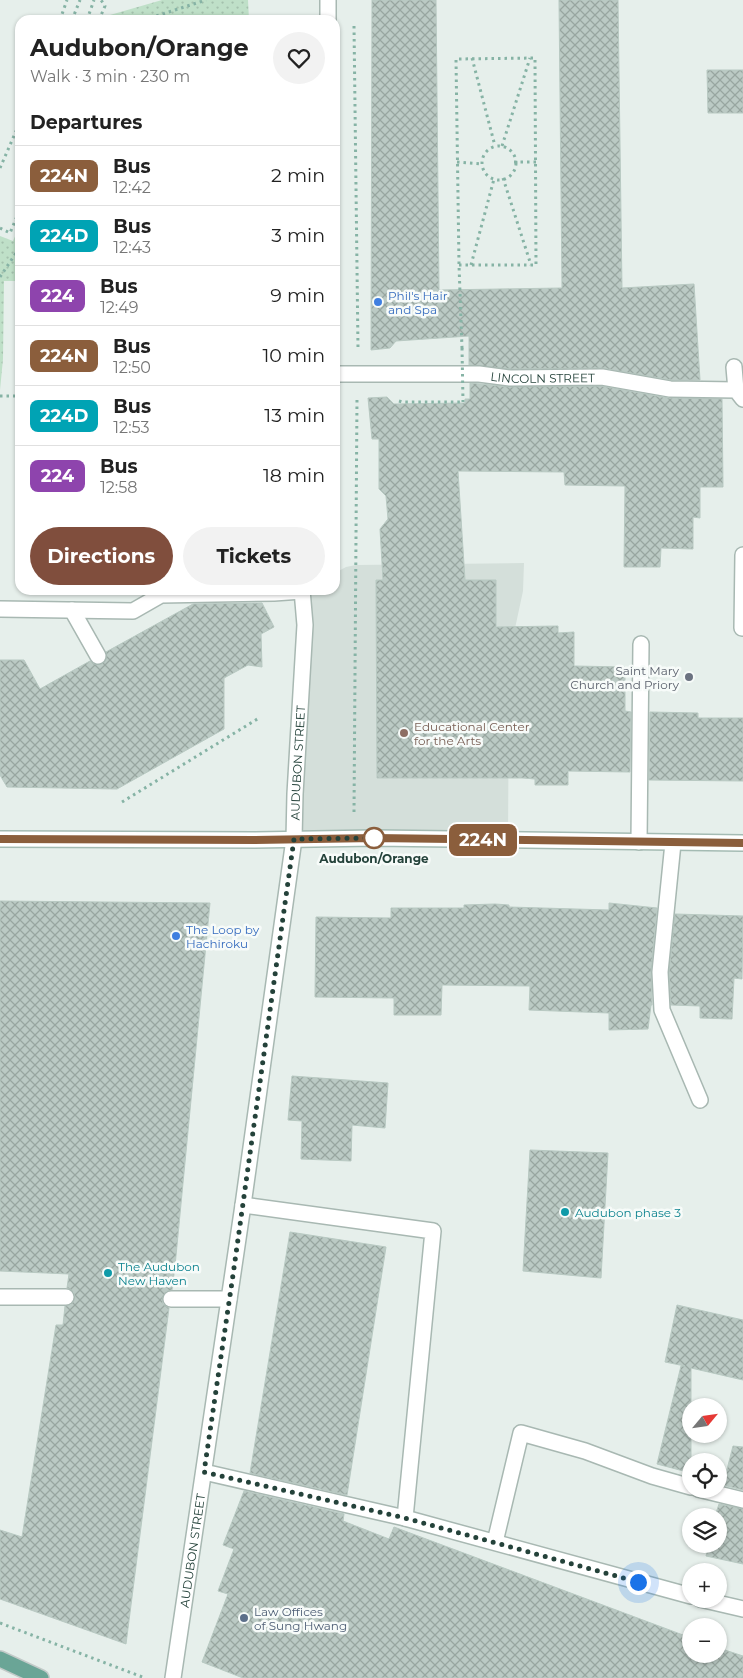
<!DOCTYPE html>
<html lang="en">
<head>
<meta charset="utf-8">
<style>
  :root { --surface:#fff; --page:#f2f2f2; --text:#222; --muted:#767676; --line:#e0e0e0; --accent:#804e3d }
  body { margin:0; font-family:Montserrat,sans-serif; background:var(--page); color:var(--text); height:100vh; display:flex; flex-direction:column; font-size:19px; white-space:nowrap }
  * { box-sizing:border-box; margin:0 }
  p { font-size:16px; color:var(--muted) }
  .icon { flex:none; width:28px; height:28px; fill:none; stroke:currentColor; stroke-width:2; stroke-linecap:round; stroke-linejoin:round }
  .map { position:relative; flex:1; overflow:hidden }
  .details { position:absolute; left:15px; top:15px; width:325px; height:580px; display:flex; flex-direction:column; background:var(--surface); border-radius:15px; box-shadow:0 1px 4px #0004 }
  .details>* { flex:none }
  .badge { padding:0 10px; border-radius:8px; font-size:18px; line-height:32px }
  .needle { width:32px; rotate:61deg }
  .fabs { position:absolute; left:682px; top:1398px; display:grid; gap:10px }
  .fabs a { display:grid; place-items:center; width:45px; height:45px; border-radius:50%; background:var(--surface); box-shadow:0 1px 4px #0004; font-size:25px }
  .you { position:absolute; width:25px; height:25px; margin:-12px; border:4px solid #fff; border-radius:50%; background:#1a73e8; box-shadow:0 0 0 8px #1a73e833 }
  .map>.badge { position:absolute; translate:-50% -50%; box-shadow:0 0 0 2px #fff }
  h2 { padding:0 15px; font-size:19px; line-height:45px }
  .round { display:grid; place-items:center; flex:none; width:52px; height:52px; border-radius:26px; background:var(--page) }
  .overview { display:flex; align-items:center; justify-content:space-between; height:85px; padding:0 15px }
  h1 { font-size:24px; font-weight:700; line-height:38px }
  .button { display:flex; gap:10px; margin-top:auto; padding:10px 15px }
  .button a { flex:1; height:58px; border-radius:30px; background:var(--accent); color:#fff; font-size:20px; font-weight:700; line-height:58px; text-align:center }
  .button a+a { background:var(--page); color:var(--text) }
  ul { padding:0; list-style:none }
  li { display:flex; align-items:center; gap:15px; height:60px; padding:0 15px; border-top:1px solid var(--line) }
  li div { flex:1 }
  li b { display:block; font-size:19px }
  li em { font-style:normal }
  li .badge { min-width:55px; font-weight:700; text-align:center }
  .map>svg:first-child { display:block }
</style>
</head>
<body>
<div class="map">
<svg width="743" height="1678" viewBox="0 0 743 1678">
  <defs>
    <pattern id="park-dots" width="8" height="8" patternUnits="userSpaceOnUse" patternTransform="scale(1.25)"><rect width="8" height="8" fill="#bfe0c8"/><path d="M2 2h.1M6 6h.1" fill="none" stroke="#a4c1ad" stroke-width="1.8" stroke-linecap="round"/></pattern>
    <pattern id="building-cross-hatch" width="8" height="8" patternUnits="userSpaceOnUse" patternTransform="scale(1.25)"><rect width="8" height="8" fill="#bbcac4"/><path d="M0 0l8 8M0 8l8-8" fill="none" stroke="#98a6a0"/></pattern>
  </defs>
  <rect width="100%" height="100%" fill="#e6efeb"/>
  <!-- built -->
  <path fill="#d4dfda" d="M 524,563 L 523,591 L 511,647 L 509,672 L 508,840 L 294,839 L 304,590 L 335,590 L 335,573 L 346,567 L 356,565 Z"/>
  <!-- park -->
  <g fill="url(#park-dots)">
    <path d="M 162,0 L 248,0 L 249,20 L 108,20 L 110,15 Z"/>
    <path d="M 20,225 L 20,281 L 4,281 L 3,359 L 0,390 L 0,236 L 13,241 Z"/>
  </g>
  <!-- building -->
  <g fill="url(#building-cross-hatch)" stroke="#b8c9c2">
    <path d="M 372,0 L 436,0 L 439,290 L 562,288 L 559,0 L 618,0 L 622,288 L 694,284 L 700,380 L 671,380 L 602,368 L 511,369 L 469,365 L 469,336 L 396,341 L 390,348 L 371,350 Z"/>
    <path d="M 707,70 L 743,70 L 743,113 L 708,113 Z"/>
    <path d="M 470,383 L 510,387 L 601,386 L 668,398 L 722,399 L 723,487 L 700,487 L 700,518 L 693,517 L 693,549 L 661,548 L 660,567 L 624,567 L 625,486 L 565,485 L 564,472 L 458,471 L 465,580 L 496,580 L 496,627 L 558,626 L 558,633 L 574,632 L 574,666 L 625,667 L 625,711 L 631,712 L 630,772 L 568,771 L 568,785 L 535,785 L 535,779 L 523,778 L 377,778 L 376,580 L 383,580 L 380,529 L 388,519 L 386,496 L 379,489 L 379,439 L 372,439 L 368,398 L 387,397 L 394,404 L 465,403 L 465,399 L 470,399 Z"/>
    <path d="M 262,603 L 274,627 L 261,634 L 262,667 L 248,665 L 224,678 L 224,729 L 117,789 L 7,787 L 0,775 L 0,660 L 24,660 L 40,689 L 90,661 L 94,664 L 102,664 L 106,660 L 106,652 L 193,604 Z"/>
    <path d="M 650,712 L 698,713 L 698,718 L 743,718 L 743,781 L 649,780 Z"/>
    <path d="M 0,901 L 210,903 L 175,1266 L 172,1290 L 166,1291 L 162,1299 L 163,1304 L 169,1308 L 126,1644 L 0,1599 L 0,1530 L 22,1537 L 56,1325 L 63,1325 L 65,1306 L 71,1305 L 75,1297 L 74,1292 L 67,1288 L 69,1274 L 0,1271 Z"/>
    <path d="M 609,903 L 657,908 L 651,971 L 652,1005 L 651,1005 L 648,1029 L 609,1030 L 609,1013 L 529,1010 L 530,986 L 442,985 L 441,1015 L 394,1015 L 394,998 L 315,997 L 316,917 L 391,918 L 391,908 L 464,908 L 464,905 L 495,904 L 509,905 L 509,907 L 609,910 Z"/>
    <path d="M 675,914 L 743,916 L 742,979 L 734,978 L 732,1019 L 700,1018 L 700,1006 L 671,1005 L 669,972 Z"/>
    <path d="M 292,1076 L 388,1083 L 385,1128 L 352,1125 L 351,1161 L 301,1159 L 302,1121 L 288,1120 Z"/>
    <path d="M 530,1150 L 608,1153 L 601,1278 L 523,1271 Z"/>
    <path d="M 290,1232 L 386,1247 L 347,1495 L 250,1473 Z"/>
    <path d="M 677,1305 L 743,1320 L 743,1380 L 691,1368 L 691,1473 L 657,1464 L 681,1366 L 685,1366 L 665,1362 Z"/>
    <path d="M 733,1446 L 743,1447 L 743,1490 L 723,1485 Z"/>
    <path d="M 244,1491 L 344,1514 L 343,1521 L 389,1539 L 394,1527 L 691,1638 L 691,1654 L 719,1654 L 719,1648 L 743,1656 L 743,1678 L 243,1678 L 202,1662 L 228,1594 L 218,1591 L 234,1549 L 223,1545 Z"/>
    <path d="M 719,1504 L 743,1509 L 743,1564 L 706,1556 L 709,1544 L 719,1544 L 719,1516 L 715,1516 Z"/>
  </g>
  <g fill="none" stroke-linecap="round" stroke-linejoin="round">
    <!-- lane casing -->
    <g stroke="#a8b8b2" stroke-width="18">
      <g id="lane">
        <path d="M 734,367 L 736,390"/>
        <path d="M 0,609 L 133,611 L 161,595 L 274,593 L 302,591"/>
        <path d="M 72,610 L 98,656"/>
        <path d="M 742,628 L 743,555"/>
        <path d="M 639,842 L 641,644"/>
        <path d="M 673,843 L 660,972 L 662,1010 L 700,1100"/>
        <path d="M 243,1205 L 433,1231 L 405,1518"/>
        <path d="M 0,1297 L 66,1297"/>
        <path d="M 171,1299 L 229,1299"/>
        <path d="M 204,1472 L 405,1518 L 691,1596"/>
        <path d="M 698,1489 L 743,1500"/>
        <path d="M 495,1542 L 521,1433 L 585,1451 L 652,1476 L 691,1487"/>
        <path d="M 700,1599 L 743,1609"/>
      </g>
    </g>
    <!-- street casing -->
    <g stroke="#a8b8b2" stroke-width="18">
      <g id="street">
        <path d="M 328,0 L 328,20"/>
        <path id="s1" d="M 335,374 L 479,374 L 510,378 L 602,377 L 670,389 L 736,390 L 743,399"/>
        <path id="s2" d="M 173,1678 L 243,1205 L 294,839 L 295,794 L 305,625 L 302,590"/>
      </g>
    </g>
    <!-- secondary casing -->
    <g stroke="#a4bbb3" stroke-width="18">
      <path id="secondary" d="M 0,839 L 255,840 L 374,838 L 743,843"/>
    </g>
    <!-- primary casing -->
    <g stroke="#c2cac8" stroke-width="18">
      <path id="primary" d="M 0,1659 L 41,1678"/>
    </g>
    <!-- path -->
    <g stroke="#86b3a5" stroke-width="3" stroke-dasharray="2.5 4" stroke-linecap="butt">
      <path d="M 60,20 L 67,0"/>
      <path d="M 72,20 L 80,0"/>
      <path d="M 87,20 L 94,0"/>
      <path d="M 99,20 L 105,6 L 101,0"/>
      <path d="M 144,20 L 206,0"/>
      <path d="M 354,26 L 358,349"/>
      <path d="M 472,58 L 495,146"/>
      <path d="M 502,146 L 530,58"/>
      <circle cx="499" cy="163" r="17"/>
      <path d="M 457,162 L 482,164"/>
      <path d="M 514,162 L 536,162"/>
      <path d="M 0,168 L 20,122"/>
      <path d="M 503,178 L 531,265"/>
      <path d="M 0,228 L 10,233 L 20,209"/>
      <path d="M 459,265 L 536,265 L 535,58 L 456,59 L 459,265 L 462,348 L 460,348"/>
      <path d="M 471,265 L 494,179"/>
      <path d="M 0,277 L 20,247"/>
      <path d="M 0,396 L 20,396"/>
      <path d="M 399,401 L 402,402 L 463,402"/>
      <path d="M 122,802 L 259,718"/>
      <path d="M 354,812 L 357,398"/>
      <path d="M 0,1623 L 145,1678"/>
    </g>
    <!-- lane -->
    <use href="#lane" stroke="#fff" stroke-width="15"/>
    <!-- street -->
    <use href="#street" stroke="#fff" stroke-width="15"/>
    <!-- secondary -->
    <use href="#secondary" stroke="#fff" stroke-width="15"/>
    <!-- primary -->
    <use href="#primary" stroke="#6aa596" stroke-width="15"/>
    <!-- path-bridge -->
    <path stroke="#86b3a5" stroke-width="3" stroke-dasharray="2.5 4" stroke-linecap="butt" d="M 462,348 L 463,402"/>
  </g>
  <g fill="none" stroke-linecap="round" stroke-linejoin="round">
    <!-- line casing -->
    <g stroke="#fff" stroke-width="11">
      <path id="line" d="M 0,839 L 255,840 L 374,838 L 743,843"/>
    </g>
    <!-- line -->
    <use href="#line" stroke="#8b5e3c" stroke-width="8"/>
    <!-- walk -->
    <path stroke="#24423a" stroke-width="5" stroke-dasharray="0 9" d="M 374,838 L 294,839 L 233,1275 L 204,1472 L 405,1518 L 638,1582"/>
  </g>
  <!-- markers -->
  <g fill="#3f7fe0" stroke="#f7fbf9" stroke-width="2">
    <circle cx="378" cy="302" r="5"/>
    <circle cx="176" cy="936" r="5"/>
  </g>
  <circle fill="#6b7280" stroke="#f7fbf9" stroke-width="2" cx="689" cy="677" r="5"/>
  <circle fill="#8d6e63" stroke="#f7fbf9" stroke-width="2" cx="404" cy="733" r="5"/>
  <circle fill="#fff" stroke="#8b5e3c" stroke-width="2.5" cx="374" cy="838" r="10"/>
  <g fill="#0f9aa8" stroke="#f7fbf9" stroke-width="2">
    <circle cx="565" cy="1212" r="5"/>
    <circle cx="108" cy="1273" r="5"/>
  </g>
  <circle fill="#5c6f8a" stroke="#f7fbf9" stroke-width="2" cx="244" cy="1618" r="5"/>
  <g text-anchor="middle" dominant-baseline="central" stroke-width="5" stroke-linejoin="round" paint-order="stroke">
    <!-- shop labels -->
    <g font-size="12" fill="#366cbe" stroke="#f7fbf9" text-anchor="start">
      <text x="388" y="295">Phil's Hair<tspan x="388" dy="14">and Spa</tspan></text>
      <text x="186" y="929">The Loop by<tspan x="186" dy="14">Hachiroku</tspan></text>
    </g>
    <!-- street labels -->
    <g font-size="12" fill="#24423a" stroke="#f7fbf9">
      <text stroke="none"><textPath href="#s1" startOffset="208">LINCOLN STREET</textPath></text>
      <text stroke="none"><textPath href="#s2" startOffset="924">AUDUBON STREET</textPath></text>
      <text stroke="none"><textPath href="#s2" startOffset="129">AUDUBON STREET</textPath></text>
    </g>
    <!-- worship labels -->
    <g font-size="12" fill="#5b616d" stroke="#f7fbf9" text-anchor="end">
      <text x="679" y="670">Saint Mary<tspan x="679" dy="14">Church and Priory</tspan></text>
    </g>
    <!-- education labels -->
    <g font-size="12" fill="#785e54" stroke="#f7fbf9" text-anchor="start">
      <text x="414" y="726">Educational Center<tspan x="414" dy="14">for the Arts</tspan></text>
    </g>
    <!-- stop labels -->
    <g font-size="12" font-weight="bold" fill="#24423a" stroke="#f7fbf9">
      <text x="374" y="858">Audubon/Orange</text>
    </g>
    <!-- culture labels -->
    <g font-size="12" fill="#0d838f" stroke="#f7fbf9" text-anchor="start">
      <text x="575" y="1212">Audubon phase 3</text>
      <text x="118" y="1266">The Audubon<tspan x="118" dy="14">New Haven</tspan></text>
    </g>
    <!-- service labels -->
    <g font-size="12" fill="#4e5e75" stroke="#f7fbf9" text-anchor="start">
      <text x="254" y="1611">Law Offices<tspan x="254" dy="14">of Sung Hwang</tspan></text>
    </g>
  </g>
</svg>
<div class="fabs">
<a><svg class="needle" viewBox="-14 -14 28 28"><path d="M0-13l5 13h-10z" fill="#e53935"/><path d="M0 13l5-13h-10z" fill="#767676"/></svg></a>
<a><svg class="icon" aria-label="locate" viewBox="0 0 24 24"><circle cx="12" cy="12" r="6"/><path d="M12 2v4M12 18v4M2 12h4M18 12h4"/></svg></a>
<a><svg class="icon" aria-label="layers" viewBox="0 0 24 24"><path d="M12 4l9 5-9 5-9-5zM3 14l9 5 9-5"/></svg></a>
<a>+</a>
<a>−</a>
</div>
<div class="you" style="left:638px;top:1582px"></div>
<b class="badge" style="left:483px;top:840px;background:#8b5e3c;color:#fff">224N</b>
<section class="details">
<div class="overview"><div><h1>Audubon/Orange</h1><p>Walk · 3 min · 230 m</p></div><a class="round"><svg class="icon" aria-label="heart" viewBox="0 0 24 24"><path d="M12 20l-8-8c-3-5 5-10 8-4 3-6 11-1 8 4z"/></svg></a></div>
<h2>Departures</h2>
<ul>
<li><span class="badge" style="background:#8b5e3c;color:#fff">224N</span><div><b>Bus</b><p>12:42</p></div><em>2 min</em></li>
<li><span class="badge" style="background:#00a3b4;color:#fff">224D</span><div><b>Bus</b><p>12:43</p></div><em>3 min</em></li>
<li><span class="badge" style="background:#8e44ad;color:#fff">224</span><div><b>Bus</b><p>12:49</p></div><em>9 min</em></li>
<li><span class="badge" style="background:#8b5e3c;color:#fff">224N</span><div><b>Bus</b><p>12:50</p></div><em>10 min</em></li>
<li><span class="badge" style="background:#00a3b4;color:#fff">224D</span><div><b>Bus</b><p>12:53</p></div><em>13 min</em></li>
<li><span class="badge" style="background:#8e44ad;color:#fff">224</span><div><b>Bus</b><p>12:58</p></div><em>18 min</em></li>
</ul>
<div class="button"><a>Directions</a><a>Tickets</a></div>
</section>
</div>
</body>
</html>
